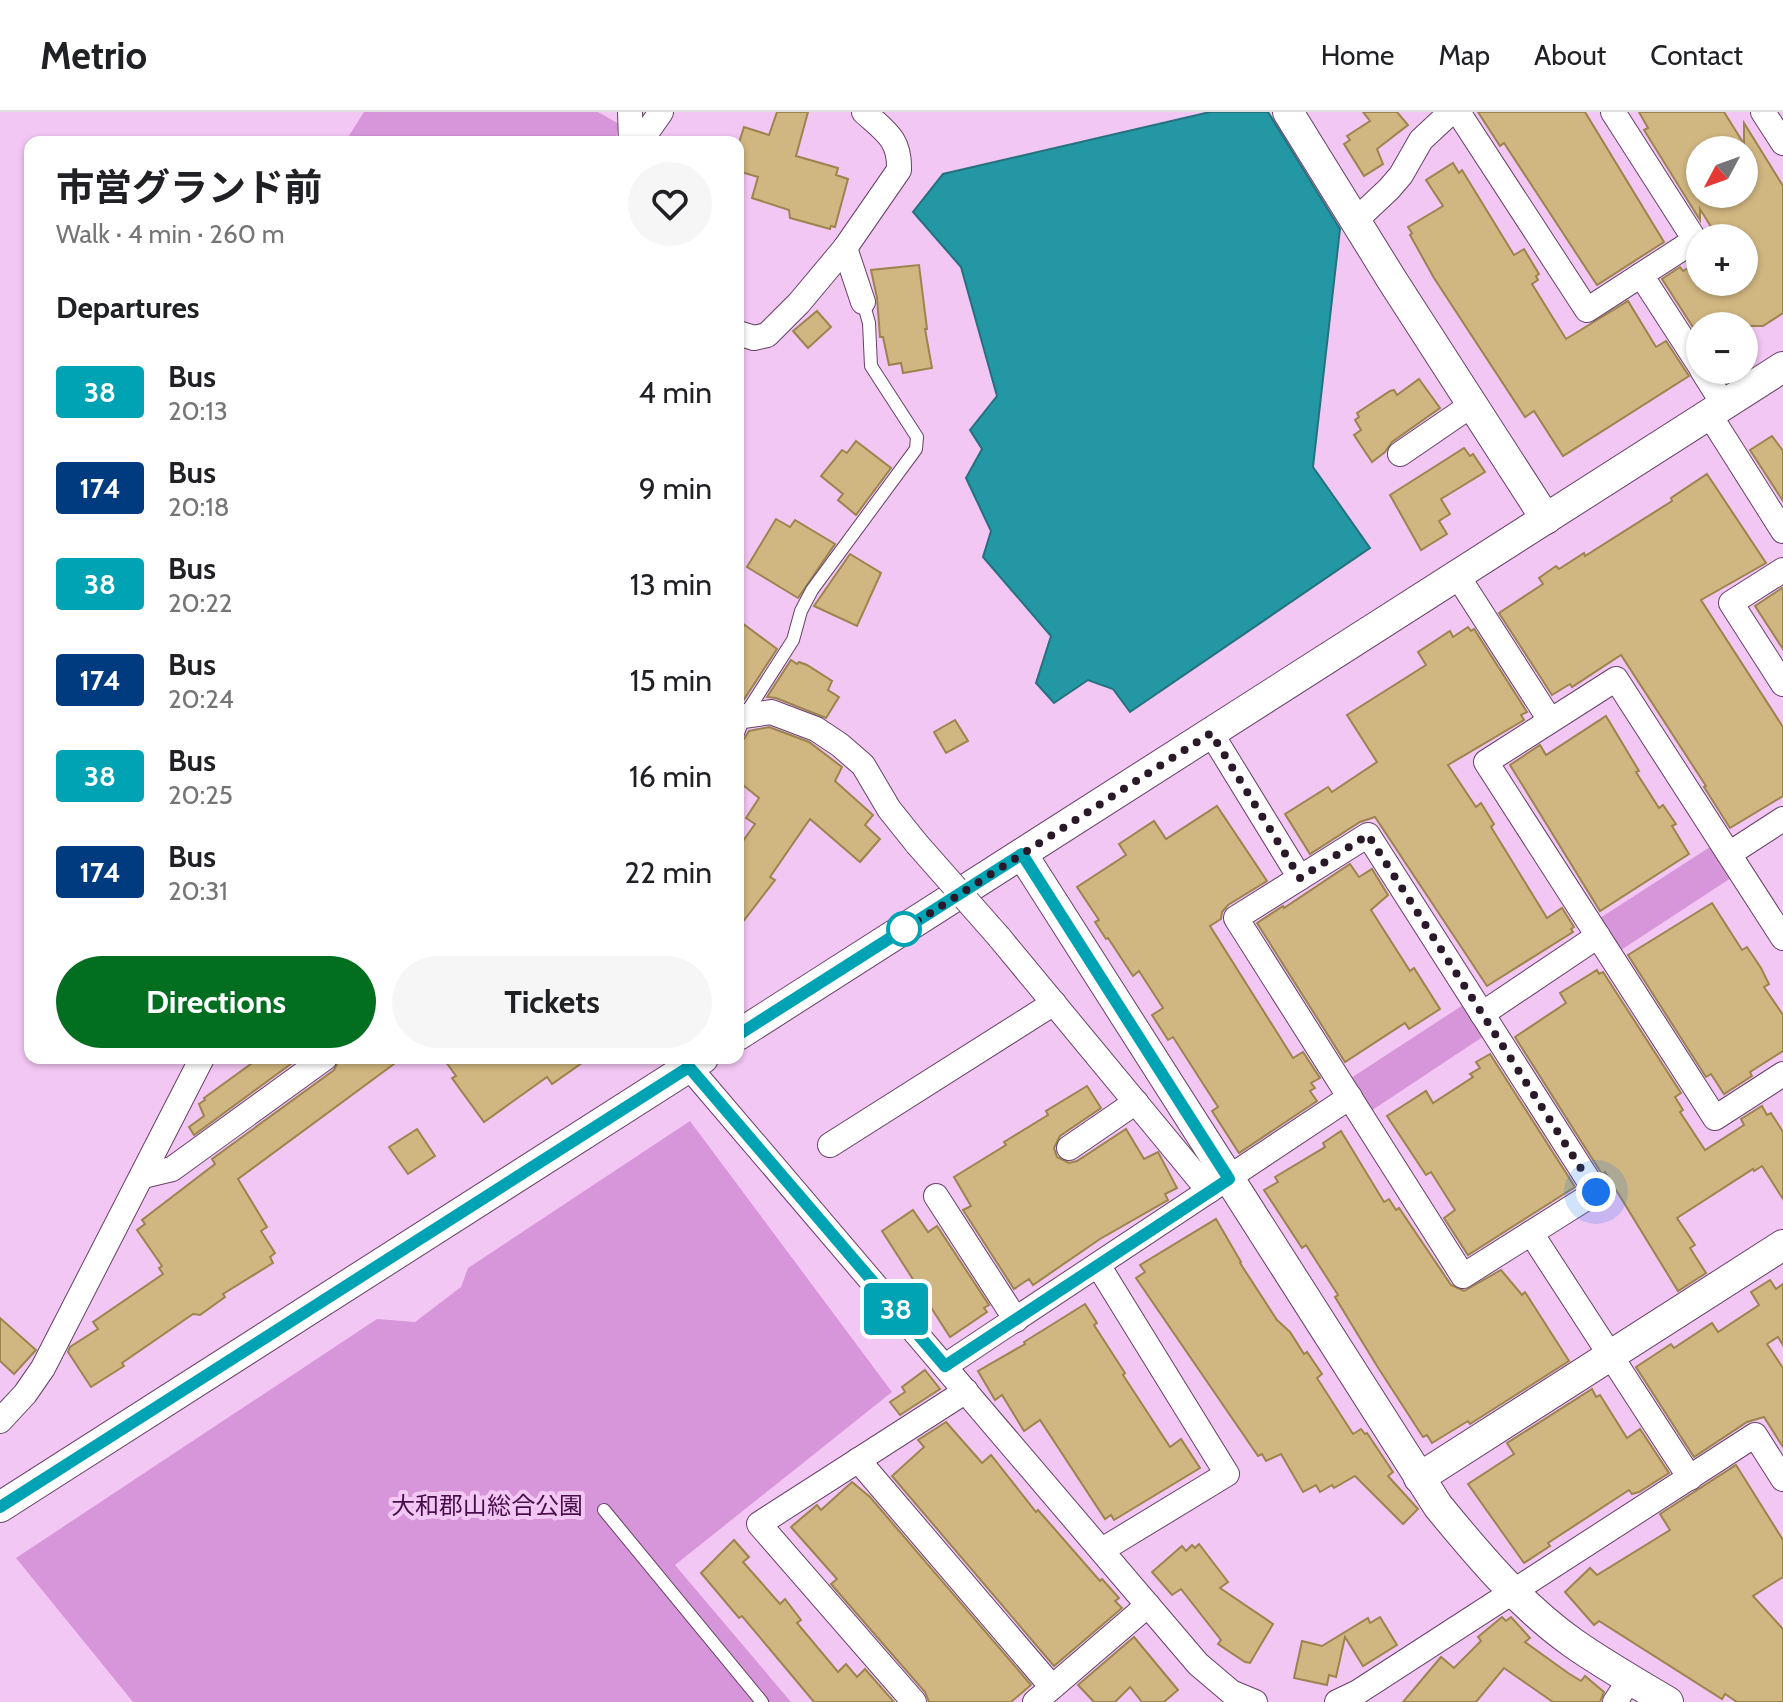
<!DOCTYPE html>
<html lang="en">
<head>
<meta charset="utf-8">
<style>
  :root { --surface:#fff; --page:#f6f6f6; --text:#202124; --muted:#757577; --line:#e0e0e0; --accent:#026e1f }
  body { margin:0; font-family:Cabin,"Noto Sans JP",sans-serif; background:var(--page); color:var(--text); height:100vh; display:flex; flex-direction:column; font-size:30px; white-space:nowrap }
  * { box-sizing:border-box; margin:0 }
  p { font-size:26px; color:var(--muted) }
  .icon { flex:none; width:44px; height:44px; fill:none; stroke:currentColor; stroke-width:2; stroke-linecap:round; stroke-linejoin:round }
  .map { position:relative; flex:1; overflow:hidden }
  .sheet { position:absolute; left:24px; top:24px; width:720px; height:928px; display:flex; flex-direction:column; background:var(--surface); border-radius:16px; box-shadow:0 2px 6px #0004 }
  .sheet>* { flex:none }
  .badge { padding:0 16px; border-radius:6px; font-size:28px; line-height:52px }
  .needle { width:52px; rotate:229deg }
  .buttons { position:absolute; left:1686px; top:24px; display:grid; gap:16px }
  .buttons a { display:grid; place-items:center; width:72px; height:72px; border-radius:50%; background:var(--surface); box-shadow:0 2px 6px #0004; font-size:40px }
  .you { position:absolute; width:40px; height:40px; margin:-20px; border:6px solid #fff; border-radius:50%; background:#1a73e8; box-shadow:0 0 0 12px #1a73e833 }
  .map>.badge { position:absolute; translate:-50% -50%; box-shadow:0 0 0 4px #fff }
  h2 { padding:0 32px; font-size:30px; line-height:72px }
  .round { display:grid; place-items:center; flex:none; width:84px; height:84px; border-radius:42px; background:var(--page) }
  .head { display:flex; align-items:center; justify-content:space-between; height:136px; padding:0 32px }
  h1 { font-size:38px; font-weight:700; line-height:60px }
  .button { display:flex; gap:16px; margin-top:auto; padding:16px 32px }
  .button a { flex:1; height:92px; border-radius:48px; background:var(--accent); color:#fff; font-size:32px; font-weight:700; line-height:92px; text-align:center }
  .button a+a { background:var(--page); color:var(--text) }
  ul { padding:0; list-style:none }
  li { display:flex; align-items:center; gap:24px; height:96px; padding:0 32px }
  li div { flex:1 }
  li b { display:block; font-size:30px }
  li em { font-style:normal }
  li .badge { min-width:88px; font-weight:700; text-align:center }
  header { display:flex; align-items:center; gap:48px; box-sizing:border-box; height:112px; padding:0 40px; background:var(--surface); border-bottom:2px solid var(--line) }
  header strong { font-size:38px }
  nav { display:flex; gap:44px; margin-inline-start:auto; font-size:28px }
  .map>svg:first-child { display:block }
</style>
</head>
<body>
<header>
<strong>Metrio</strong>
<nav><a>Home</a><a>Map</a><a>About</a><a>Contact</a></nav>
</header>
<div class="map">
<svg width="1783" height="1590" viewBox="0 0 1783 1590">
  <rect width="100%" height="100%" fill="#f3c7f4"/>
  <!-- green -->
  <g fill="#d896da">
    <path d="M 364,0 L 598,0 L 619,12 L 615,30 L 345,30 Z"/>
    <path d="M 1710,735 L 1731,766 L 1618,840 L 1597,808 Z"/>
    <path d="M 1463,893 L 1484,924 L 1371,999 L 1351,966 Z"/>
    <path d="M 690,1009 L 892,1280 L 675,1453 L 791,1590 L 133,1590 L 16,1446 L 377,1207 L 415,1210 L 461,1175 L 468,1156 Z"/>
  </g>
  <!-- water -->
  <path fill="#2397a3" stroke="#25717e" stroke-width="2" d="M 1210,0 L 1268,0 L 1340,117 L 1313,355 L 1370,436 L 1130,600 L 1113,577 L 1088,568 L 1054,591 L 1036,571 L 1051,524 L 983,445 L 991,419 L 966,366 L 982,337 L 970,318 L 997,284 L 961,155 L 913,100 L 943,62 Z"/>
  <!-- building -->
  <g fill="#d0b680" stroke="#9c844f" stroke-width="2" fill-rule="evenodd">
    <path d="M 777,0 L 808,0 L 796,44 L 838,56 L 836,63 L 848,67 L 835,115 L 831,114 L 830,117 L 790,106 L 789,98 L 752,86 L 758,65 L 738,59 L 738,34 L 744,15 L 769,23 Z"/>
    <path d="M 1363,0 L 1397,0 L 1408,13 L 1377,37 L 1383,52 L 1364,64 L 1344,32 L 1350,28 L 1347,24 L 1370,9 Z"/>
    <path d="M 1478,0 L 1585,0 L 1664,130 L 1597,173 L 1504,31 L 1500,34 Z"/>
    <path d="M 1639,0 L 1724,0 L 1744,32 L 1744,11 L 1783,74 L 1783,201 L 1763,214 L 1700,214 L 1700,226 L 1662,167 L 1680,155 L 1683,159 L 1693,153 L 1700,164 L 1700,170 L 1744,170 L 1744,126 L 1718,126 L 1700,97 L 1700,108 L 1644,18 L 1648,16 ZM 1700,38 L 1744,38 L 1744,82 L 1700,82 Z"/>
    <path d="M 1453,51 L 1459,61 L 1462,58 L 1514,143 L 1524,137 L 1539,162 L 1536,164 L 1538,168 L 1532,172 L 1566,227 L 1628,189 L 1656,235 L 1666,229 L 1689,264 L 1563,344 L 1534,299 L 1525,305 L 1434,166 L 1410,123 L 1412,121 L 1408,115 L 1443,94 L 1426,68 Z"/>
    <path d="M 919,153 L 927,217 L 925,217 L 932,256 L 903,261 L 901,251 L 889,253 L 883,225 L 880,225 L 877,186 L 871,158 Z"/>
    <path d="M 817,199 L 831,215 L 808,236 L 793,219 Z"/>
    <path d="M 1419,267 L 1440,296 L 1392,330 L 1385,340 L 1372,350 L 1354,323 L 1361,318 L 1355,308 L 1359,305 L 1357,301 L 1390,279 L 1394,278 L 1397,283 Z"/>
    <path d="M 1772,324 L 1783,339 L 1783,389 L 1750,338 Z"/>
    <path d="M 856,329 L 891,356 L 856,403 L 838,388 L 843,382 L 821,364 L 842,338 L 847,341 Z"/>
    <path d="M 1464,336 L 1470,344 L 1473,342 L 1485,360 L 1441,387 L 1450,402 L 1439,409 L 1447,422 L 1421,438 L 1390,383 Z"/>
    <path d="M 1707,362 L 1766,451 L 1701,488 L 1783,615 L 1783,684 L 1730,716 L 1704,675 L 1706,674 L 1621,543 L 1572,575 L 1570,572 L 1552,583 L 1499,501 L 1543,472 L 1539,466 L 1556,454 L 1559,457 L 1584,441 L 1585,444 L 1672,389 L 1671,386 Z"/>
    <path d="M 776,407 L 790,415 L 795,408 L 835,432 L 798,486 L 747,455 Z"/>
    <path d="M 850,442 L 881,461 L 857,514 L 814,494 Z"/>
    <path d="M 1782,476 L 1783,478 L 1783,537 L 1755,494 Z"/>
    <path d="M 738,508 L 777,537 L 743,589 L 738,590 Z"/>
    <path d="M 1468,515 L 1471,519 L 1474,517 L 1527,600 L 1521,603 L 1524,608 L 1448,653 L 1476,695 L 1481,691 L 1494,712 L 1491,715 L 1547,806 L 1562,796 L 1574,815 L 1571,817 L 1573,820 L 1487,874 L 1375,705 L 1360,710 L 1310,742 L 1285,702 L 1328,675 L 1332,680 L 1377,650 L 1347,603 L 1426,553 L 1418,540 L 1450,519 L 1453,525 Z"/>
    <path d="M 791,548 L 797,552 L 799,550 L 807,553 L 832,569 L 828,578 L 839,585 L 826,606 L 776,586 L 767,585 Z"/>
    <path d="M 1606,604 L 1639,659 L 1636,660 L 1659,696 L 1663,693 L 1676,712 L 1672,714 L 1689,742 L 1600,799 L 1510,653 L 1540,633 L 1546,643 Z"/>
    <path d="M 955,608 L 968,629 L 946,641 L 934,620 Z"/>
    <path d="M 769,615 L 809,630 L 842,655 L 835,669 L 873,703 L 865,713 L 880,727 L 860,750 L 810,707 L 770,765 L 775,768 L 738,816 L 738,736 L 755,712 L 746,706 L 759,686 L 738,669 L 738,630 L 744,627 L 749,619 Z"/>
    <path d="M 1217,694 L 1267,769 L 1228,793 L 1222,800 L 1221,807 L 1210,814 L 1293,946 L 1303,940 L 1320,966 L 1311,971 L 1315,976 L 1310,979 L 1317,989 L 1239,1041 L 1212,999 L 1218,995 L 1173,925 L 1168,928 L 1152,903 L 1163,896 L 1139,859 L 1133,864 L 1108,826 L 1106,827 L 1095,810 L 1099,808 L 1077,775 L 1126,743 L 1119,732 L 1154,709 L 1166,727 Z"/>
    <path d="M 1350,752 L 1359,765 L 1372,757 L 1388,783 L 1371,798 L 1410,859 L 1414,856 L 1440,897 L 1409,917 L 1405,911 L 1345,950 L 1257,811 L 1283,794 L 1284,796 Z"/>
    <path d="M 1712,791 L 1742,838 L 1747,835 L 1761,856 L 1769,872 L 1764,875 L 1783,903 L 1783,939 L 1750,960 L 1752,964 L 1724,982 L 1711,962 L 1706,965 L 1628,843 Z"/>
    <path d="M 1597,858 L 1599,862 L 1603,860 L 1681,981 L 1675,985 L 1683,998 L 1680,1000 L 1705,1038 L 1744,1013 L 1741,1007 L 1762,994 L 1767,1003 L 1771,1001 L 1783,1020 L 1783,1087 L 1762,1054 L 1754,1059 L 1753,1057 L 1677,1106 L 1695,1133 L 1690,1136 L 1706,1161 L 1678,1179 L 1605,1060 L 1602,1062 L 1515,925 L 1566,891 L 1560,881 Z"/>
    <path d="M 1490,942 L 1575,1075 L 1468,1143 L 1444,1106 L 1455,1098 L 1431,1060 L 1426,1063 L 1387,1004 L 1426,979 L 1433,991 L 1473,965 L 1470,962 L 1480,956 L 1476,950 Z"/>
    <path d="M 259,946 L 299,946 L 194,1023 L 189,1015 L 204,1004 L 199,992 L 205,988 L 204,986 Z"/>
    <path d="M 340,946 L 402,946 L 238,1067 L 267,1115 L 261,1119 L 275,1141 L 270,1145 L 273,1151 L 223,1182 L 225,1185 L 200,1203 L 193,1202 L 122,1251 L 124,1254 L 91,1275 L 68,1240 L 70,1235 L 98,1217 L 93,1210 L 163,1162 L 159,1156 L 162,1154 L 137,1118 L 145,1112 L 142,1108 L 215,1052 L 212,1047 L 334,958 Z"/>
    <path d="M 443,946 L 589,946 L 552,972 L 547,965 L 484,1010 L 452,966 L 456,964 Z"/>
    <path d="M 1087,974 L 1101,996 L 1060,1024 L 1054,1036 L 1057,1045 L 1069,1051 L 1077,1049 L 1126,1017 L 1144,1047 L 1158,1040 L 1177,1076 L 1165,1082 L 1168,1088 L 1100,1127 L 1033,1173 L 1029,1167 L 1014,1177 L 963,1098 L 971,1094 L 954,1065 L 1006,1033 L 1004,1030 L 1048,1003 L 1046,999 Z"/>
    <path d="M 417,1017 L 435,1044 L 408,1062 L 389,1035 Z"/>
    <path d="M 1341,1019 L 1384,1090 L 1389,1087 L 1396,1098 L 1399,1096 L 1451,1173 L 1464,1179 L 1501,1158 L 1522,1183 L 1525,1180 L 1569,1249 L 1470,1312 L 1468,1309 L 1432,1331 L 1427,1323 L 1423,1325 L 1377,1254 L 1335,1185 L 1338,1183 L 1306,1133 L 1302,1136 L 1264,1078 L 1278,1070 L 1275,1065 L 1325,1035 L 1323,1031 Z"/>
    <path d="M 913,1098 L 928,1120 L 937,1114 L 989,1193 L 984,1196 L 987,1200 L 950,1225 L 882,1119 Z"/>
    <path d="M 1216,1107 L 1241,1150 L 1240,1151 L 1277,1208 L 1290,1220 L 1304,1242 L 1307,1240 L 1322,1262 L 1317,1266 L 1353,1322 L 1361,1317 L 1365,1322 L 1367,1321 L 1393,1360 L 1388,1364 L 1418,1397 L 1403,1412 L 1355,1364 L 1334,1376 L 1332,1373 L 1320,1380 L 1316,1373 L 1303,1380 L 1281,1342 L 1266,1349 L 1262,1342 L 1258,1344 L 1136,1166 L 1145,1160 L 1140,1153 Z"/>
    <path d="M 1770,1168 L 1776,1177 L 1783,1172 L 1783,1233 L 1778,1225 L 1767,1232 L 1783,1256 L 1783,1335 L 1764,1305 L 1747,1310 L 1694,1345 L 1636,1255 L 1671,1232 L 1674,1236 L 1712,1211 L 1718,1220 L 1759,1193 L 1751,1180 Z"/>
    <path d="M 1085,1192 L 1097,1211 L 1094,1213 L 1125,1261 L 1123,1263 L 1170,1335 L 1181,1327 L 1200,1356 L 1114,1408 L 1111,1403 L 1105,1407 L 1040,1308 L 1024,1319 L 1002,1283 L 995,1288 L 978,1259 L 1025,1232 L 1024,1230 Z"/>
    <path d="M 0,1206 L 36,1238 L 14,1262 L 0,1249 Z"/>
    <path d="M 925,1258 L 940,1277 L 900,1303 L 890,1290 L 905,1280 L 902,1275 Z"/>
    <path d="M 1592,1277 L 1596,1285 L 1600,1283 L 1627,1326 L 1640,1317 L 1669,1361 L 1639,1380 L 1632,1382 L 1629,1378 L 1548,1431 L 1550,1434 L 1524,1451 L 1468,1372 L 1514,1342 L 1507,1331 Z"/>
    <path d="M 946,1310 L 982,1351 L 991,1343 L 1036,1400 L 1038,1398 L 1100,1469 L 1102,1467 L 1119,1486 L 1115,1489 L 1122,1496 L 1054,1554 L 892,1364 L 924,1335 L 918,1328 Z"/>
    <path d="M 1736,1353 L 1783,1428 L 1783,1465 L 1753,1484 L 1783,1517 L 1783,1590 L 1737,1590 L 1725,1582 L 1722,1587 L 1599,1509 L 1594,1513 L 1565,1480 L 1590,1456 L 1597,1463 L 1670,1418 L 1660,1402 Z"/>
    <path d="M 852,1370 L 870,1385 L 1031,1573 L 1011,1590 L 929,1590 L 925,1580 L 831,1472 L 837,1467 L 791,1415 L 817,1393 L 821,1398 Z"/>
    <path d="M 734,1428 L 749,1445 L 743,1450 L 780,1492 L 785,1487 L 801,1508 L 797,1511 L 838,1560 L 846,1552 L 857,1565 L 865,1557 L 894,1590 L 814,1590 L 742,1504 L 739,1506 L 701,1461 Z"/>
    <path d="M 1199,1432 L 1228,1470 L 1220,1476 L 1273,1512 L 1250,1551 L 1245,1550 L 1218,1532 L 1221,1528 L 1181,1477 L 1172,1483 L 1152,1460 L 1182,1434 L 1186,1439 L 1192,1433 L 1195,1436 Z"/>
    <path d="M 1380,1505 L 1397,1533 L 1363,1554 L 1345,1525 L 1336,1565 L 1329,1563 L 1327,1573 L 1294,1566 L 1302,1529 L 1322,1534 L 1368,1506 L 1370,1511 Z"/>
    <path d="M 1502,1505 L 1506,1509 L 1511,1505 L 1530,1526 L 1525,1530 L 1568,1561 L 1581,1569 L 1585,1564 L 1604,1580 L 1600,1590 L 1553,1590 L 1504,1556 L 1476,1590 L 1403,1590 L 1441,1545 L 1454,1556 L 1481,1529 L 1478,1525 Z"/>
    <path d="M 1134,1525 L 1178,1578 L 1164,1590 L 1142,1590 L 1130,1575 L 1115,1590 L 1094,1590 L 1078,1573 Z"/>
  </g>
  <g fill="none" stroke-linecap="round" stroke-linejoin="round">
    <!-- service casing -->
    <g stroke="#664167" stroke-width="14">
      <g id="service">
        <path d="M 738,621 L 745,603 L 793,528 L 801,499 L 812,478 L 916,337 L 917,325 L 871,254 L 869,211 L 863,190"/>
        <path d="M 604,1398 L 762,1590"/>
      </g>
    </g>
    <!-- minor casing -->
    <g stroke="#664167" stroke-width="26">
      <g id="minor">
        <path d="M 630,0 L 631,30"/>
        <path d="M 1458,0 L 1587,198 L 1695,128 L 1613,0"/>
        <path d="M 1763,0 L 1783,31"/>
        <path d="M 640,30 L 661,0"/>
        <path d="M 1356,108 L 1389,77 L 1401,63 L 1421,28 L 1451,0"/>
        <path d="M 845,136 L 863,190"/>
        <path d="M 1641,163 L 1700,254"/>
        <path d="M 738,221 L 754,226 L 767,223 L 799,191 L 845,136 L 899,58 C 900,27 886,20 864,0"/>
        <path d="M 1702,258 L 1724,293"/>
        <path d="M 1709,302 L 1783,419"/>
        <path d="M 1400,342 L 1473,292"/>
        <path d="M 1783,458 L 1731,491 L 1783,572"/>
        <path d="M 1457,463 L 1550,608"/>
        <path d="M 738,605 L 771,600 L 816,617 L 840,633 L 863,653 L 889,697 L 917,732"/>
        <path d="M 1211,621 L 1300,766"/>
        <path d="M 1368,723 L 1596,1080 L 1463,1164 L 1236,806 Z"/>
        <path d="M 1729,742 L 1783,707"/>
        <path d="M 999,825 L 1209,1079"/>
        <path d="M 1783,826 L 1616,567 L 1486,650 L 1715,1006 L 1783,962"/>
        <path d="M 1482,902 L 1598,824"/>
        <path d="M 678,946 L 689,955 L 1198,1552 L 1231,1580 L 1255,1590"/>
        <path d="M 830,1033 L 1054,891"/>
        <path d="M 1069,1036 L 1136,990"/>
        <path d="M 143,1064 L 172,1057 L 325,946"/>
        <path d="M 936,1084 L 1016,1208"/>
        <path d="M 1531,1121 L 1690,1366"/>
        <path d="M 1098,1153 L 1227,1362 L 1102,1438"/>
        <path d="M 945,1254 L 1350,985"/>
        <path d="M 0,1309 L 25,1282 L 43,1256 L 202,946"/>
        <path d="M 858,1348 L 1052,1575"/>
        <path d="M 914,1590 L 759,1412 L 966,1279"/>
        <path d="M 1035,1590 L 1148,1493"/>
        <path d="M 1337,1590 L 1358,1580 L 1755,1323 L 1783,1367"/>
        <path d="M 1615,1590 L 1630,1567"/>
      </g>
    </g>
    <!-- tertiary casing -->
    <g stroke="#664167" stroke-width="32">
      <g id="tertiary">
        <path d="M 1288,0 L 1392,168 L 1546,407"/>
        <path d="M 1022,742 L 1438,1394 C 1479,1444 1520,1493 1573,1531 C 1603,1552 1636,1571 1668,1590"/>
        <path d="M 738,923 L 1783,255"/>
        <path d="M 1419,1366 L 1783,1133"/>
        <path d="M 0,1395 L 703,946"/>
      </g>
    </g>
    <!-- service -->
    <use href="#service" stroke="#fff" stroke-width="12"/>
    <!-- minor -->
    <use href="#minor" stroke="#fff" stroke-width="24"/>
    <!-- tertiary -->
    <use href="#tertiary" stroke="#fff" stroke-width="30"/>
    <!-- minor-bridge casing -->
    <g stroke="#664167" stroke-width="26" stroke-linecap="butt">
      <path id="minor-bridge" d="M 917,732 L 999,825"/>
    </g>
    <!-- minor-bridge -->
    <use href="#minor-bridge" stroke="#fff" stroke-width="24"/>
  </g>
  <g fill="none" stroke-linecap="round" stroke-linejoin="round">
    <!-- line casing -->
    <g stroke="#fff" stroke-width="18">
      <path id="line" d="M 0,1395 L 689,955 L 945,1254 L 1229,1067 L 1022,742 L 738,923"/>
    </g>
    <!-- line -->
    <use href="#line" stroke="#00a3b4" stroke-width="12"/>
    <!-- walk -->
    <path stroke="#291929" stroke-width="8" stroke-dasharray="0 14.4" d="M 904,817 L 893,825 L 1211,621 L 1300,766 L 1368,723 L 1596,1080"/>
  </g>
  <!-- markers -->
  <circle fill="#fff" stroke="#00a3b4" stroke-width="4" cx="904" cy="817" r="16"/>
  <g text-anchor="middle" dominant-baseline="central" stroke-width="8" stroke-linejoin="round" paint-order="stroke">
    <!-- park labels -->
    <g font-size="24" fill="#460d4a" stroke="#f3c7f4">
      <text x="487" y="1393">大和郡山総合公園</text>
    </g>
  </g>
</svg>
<div class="buttons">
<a><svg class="needle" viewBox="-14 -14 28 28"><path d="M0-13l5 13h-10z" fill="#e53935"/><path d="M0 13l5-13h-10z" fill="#757577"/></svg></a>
<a>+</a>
<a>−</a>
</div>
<div class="you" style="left:1596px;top:1080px"></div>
<b class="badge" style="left:896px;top:1197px;background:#00a3b4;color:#fff">38</b>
<section class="sheet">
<div class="head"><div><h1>市営グランド前</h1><p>Walk · 4 min · 260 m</p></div><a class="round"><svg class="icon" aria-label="heart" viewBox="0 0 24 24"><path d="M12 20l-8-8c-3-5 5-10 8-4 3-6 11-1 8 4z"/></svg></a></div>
<h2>Departures</h2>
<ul>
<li><span class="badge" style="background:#00a3b4;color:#fff">38</span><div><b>Bus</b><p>20:13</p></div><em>4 min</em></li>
<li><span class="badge" style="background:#003b80;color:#fff">174</span><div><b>Bus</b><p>20:18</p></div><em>9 min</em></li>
<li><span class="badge" style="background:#00a3b4;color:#fff">38</span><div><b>Bus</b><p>20:22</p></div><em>13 min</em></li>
<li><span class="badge" style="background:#003b80;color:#fff">174</span><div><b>Bus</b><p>20:24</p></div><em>15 min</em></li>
<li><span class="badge" style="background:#00a3b4;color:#fff">38</span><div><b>Bus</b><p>20:25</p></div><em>16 min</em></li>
<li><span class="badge" style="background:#003b80;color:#fff">174</span><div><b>Bus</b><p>20:31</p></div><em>22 min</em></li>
</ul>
<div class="button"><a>Directions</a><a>Tickets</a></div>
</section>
</div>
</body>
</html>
